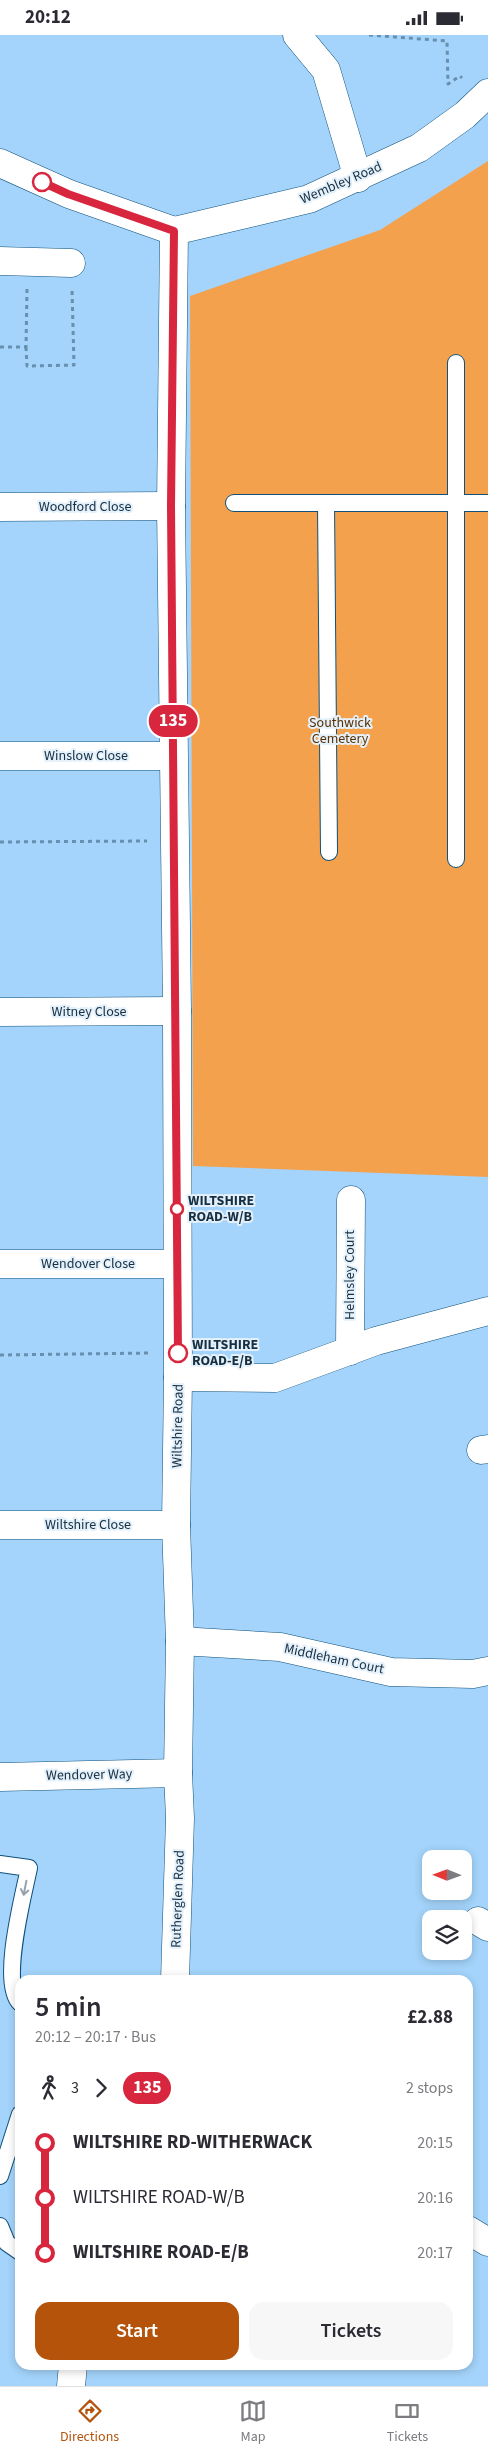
<!DOCTYPE html>
<html lang="en">
<head>
<meta charset="utf-8">
<style>
  :root { --surface:#fff; --page:#f7f7f7; --text:#2b2b33; --muted:#7c7c81; --line:#e1e1e2; --accent:#b45309 }
  body { margin:0; font-family:"Source Sans 3",sans-serif; background:var(--page); color:var(--text); height:100vh; display:flex; flex-direction:column; font-size:19px; white-space:nowrap }
  * { box-sizing:border-box; margin:0 }
  p { font-size:16px; color:var(--muted) }
  .icon { flex:none; width:28px; height:28px; fill:none; stroke:currentColor; stroke-width:2; stroke-linecap:round; stroke-linejoin:round }
  .map { position:relative; flex:1; overflow:hidden }
  .side { position:absolute; left:15px; top:1940px; width:458px; height:395px; display:flex; flex-direction:column; background:var(--surface); border-radius:15px; box-shadow:0 2px 8px #0003 }
  .side>* { flex:none }
  .badge { padding:0 10px; border-radius:16px; font-size:18px; line-height:32px }
  .needle { width:32px; rotate:271deg }
  .buttons { position:absolute; left:422px; top:1815px; display:grid; gap:10px }
  .buttons a { display:grid; place-items:center; width:50px; height:50px; border-radius:10px; background:var(--surface); box-shadow:0 2px 8px #0003; font-size:25px }
  .map>.badge { position:absolute; translate:-50% -50%; box-shadow:0 0 0 2px #fff }
  .legs { display:flex; align-items:center; gap:8px; height:55px; padding:0 20px; font-size:16px }
  .legs p { margin-inline-start:auto }
  .overview { display:flex; align-items:center; justify-content:space-between; height:85px; padding:0 20px }
  h1 { font-size:28px; font-weight:600; line-height:38px }
  .cta { display:flex; gap:10px; margin-top:auto; padding:10px 20px }
  .cta a { flex:1; height:58px; border-radius:15px; background:var(--accent); color:#fff; font-size:20px; font-weight:600; line-height:58px; text-align:center }
  .cta a+a { background:var(--page); color:var(--text) }
  ul { padding:0 20px; list-style:none }
  li { display:flex; align-items:center; gap:18px; height:55px; font-size:19px }
  li i { display:grid; place-items:center; width:8px; height:100%; margin:0 6px; background:currentColor }
  li i::after { content:''; width:12px; height:12px; margin:-6px; border:4px solid; border-radius:50%; background:var(--surface) }
  li p { margin-inline-start:auto }
  li:first-child i { background:linear-gradient(#0000 50%,currentColor 0) }
  li:last-child i { background:linear-gradient(currentColor 50%,#0000 0) }
  .status { display:flex; justify-content:space-between; align-items:center; height:35px; padding:0 25px; background:var(--surface); direction:ltr }
  .status svg { height:14px; fill:currentColor }
  .dock { display:flex; justify-content:space-around; align-items:center; height:70px; border-top:1px solid var(--line); background:var(--surface); font-size:14px; color:var(--muted) }
  .dock a { display:grid; justify-items:center; gap:2px }
  .dock .selected { color:var(--accent) }
  .map>svg:first-child { display:block }
</style>
</head>
<body>
<div class="status"><b>20:12</b><svg viewBox="0 0 49 12"><path d="M0 12V9h3v3zM5 12V6h3v6zM10 12V3h3v9zM15 12V0h3v12zM26 1h20v11H26zM47 4h2v5h-2z"/></svg></div>
<div class="map">
<svg width="488" height="2351" viewBox="0 0 488 2351">
  <rect width="100%" height="100%" fill="#a4d4fb"/>
  <!-- green -->
  <path fill="#f4a14e" d="M 488,126 L 488,1142 L 193,1131 L 190,261 L 380,195 Z"/>
  <g fill="none" stroke-linecap="round" stroke-linejoin="round">
    <!-- lane casing -->
    <g stroke="#0f517b" stroke-width="18">
      <g id="lane">
        <path d="M 234,468 L 488,468"/>
        <path d="M 326,468 L 329,817"/>
        <path d="M 456,824 L 456,328"/>
        <path d="M 0,1829 L 29,1833 C 23,1862 0,1949 20,1968"/>
        <path d="M 0,2141 L 20,2079"/>
        <path d="M 0,2191 L 7,2208 L 20,2217"/>
      </g>
    </g>
    <!-- street casing -->
    <g stroke="#0f517b" stroke-width="29">
      <g id="street">
        <path d="M 297,0 L 326,35 L 358,143"/>
        <path d="M 0,128 L 69,159 L 174,196"/>
        <path d="M 0,226 L 71,228"/>
        <path d="M 0,472 L 171,471"/>
        <path d="M 0,721 L 173,721"/>
        <path d="M 0,977 L 177,976"/>
        <path d="M 0,1229 L 177,1229"/>
        <path d="M 350,1316 L 351,1165"/>
        <path d="M 178,1342 L 275,1343 L 376,1306 L 488,1276"/>
        <path d="M 481,1415 L 488,1414"/>
        <path d="M 0,1490 L 176,1490"/>
        <path d="M 180,1606 L 280,1612 L 391,1637 L 473,1639 L 488,1636"/>
        <path d="M 0,1742 L 178,1738"/>
        <path d="M 478,1886 L 488,1892"/>
        <path d="M 468,2195 L 488,2207"/>
      </g>
    </g>
    <!-- secondary casing -->
    <g stroke="#0f517b" stroke-width="29">
      <g id="secondary">
        <path d="M 175,1945 L 180,1783 L 178,1738 L 180,1606 L 176,1490 L 178,1342 L 177,976 L 171,471 L 174,196 L 309,164 L 419,113 L 465,80 L 488,58"/>
        <path d="M 71,2351 L 73,2330"/>
      </g>
    </g>
    <!-- path -->
    <g stroke="#688fad" stroke-width="3" stroke-dasharray="4 4" stroke-linecap="butt">
      <path d="M 369,0 L 447,6 L 448,49 L 460,41 L 462,43"/>
      <path d="M 0,312 L 26,312 L 27,254"/>
      <path d="M 26,312 L 27,331 L 74,330 L 72,254"/>
      <path d="M 0,807 L 147,806"/>
      <path d="M 0,1320 L 152,1318"/>
    </g>
    <!-- lane -->
    <use href="#lane" stroke="#fff" stroke-width="16"/>
    <!-- street -->
    <use href="#street" stroke="#fff" stroke-width="28"/>
    <!-- secondary -->
    <use href="#secondary" stroke="#fff" stroke-width="28"/>
  </g>
  <!-- one-way arrows -->
  <defs><path id="oneway-shaft" d="M-6 0H5M1.5-3L5.5 0L1.5 3" fill="none" stroke-width="1.6" stroke-linecap="round" stroke-linejoin="round" transform="scale(1.25)"/></defs>
  <use stroke="#96a1aa" href="#oneway-shaft" transform="translate(25 1853) rotate(101)"/>
  <g fill="none" stroke-linecap="round" stroke-linejoin="round">
    <!-- line-1 casing -->
    <g stroke="#fff" stroke-width="11">
      <path id="line-1" d="M 42,147 L 68,159 L 174,196 L 171,471 L 178,1318"/>
    </g>
    <!-- line-1 -->
    <use href="#line-1" stroke="#d7263d" stroke-width="8"/>
  </g>
  <!-- markers -->
  <g fill="#fff" stroke="#d7263d" stroke-width="2.5">
    <circle cx="42" cy="147" r="9"/>
    <circle cx="177" cy="1174" r="6"/>
    <circle cx="178" cy="1318" r="9"/>
  </g>
  <g text-anchor="middle" dominant-baseline="central" stroke-width="4" stroke-linejoin="round" paint-order="stroke">
    <!-- street labels -->
    <g font-size="14" fill="#162f42" stroke="#e4f0fa">
      <text transform="translate(341 148) rotate(-23)">Wembley Road</text>
      <text x="85" y="472">Woodford Close</text>
      <text x="86" y="721">Winslow Close</text>
      <text x="89" y="977">Witney Close</text>
      <text x="88" y="1229">Wendover Close</text>
      <text transform="translate(350 1240) rotate(-90)">Helmsley Court</text>
      <text transform="translate(178 1391) rotate(-89)">Wiltshire Road</text>
      <text x="88" y="1490">Wiltshire Close</text>
      <text transform="translate(334 1624) rotate(12)">Middleham Court</text>
      <text transform="translate(89 1740) rotate(-1)">Wendover Way</text>
      <text transform="translate(178 1864) rotate(-88)">Rutherglen Road</text>
    </g>
    <!-- park labels -->
    <g font-size="14" fill="#593204" stroke="#e4f0fa">
      <text x="340" y="688">Southwick<tspan x="340" dy="16">Cemetery</tspan></text>
    </g>
    <!-- stop labels -->
    <g font-size="14" font-weight="bold" fill="#162f42" stroke="#e4f0fa" text-anchor="start">
      <text x="188" y="1166">WILTSHIRE<tspan x="188" dy="16">ROAD-W/B</tspan></text>
      <text x="192" y="1310">WILTSHIRE<tspan x="192" dy="16">ROAD-E/B</tspan></text>
    </g>
  </g>
</svg>
<div class="buttons">
<a><svg class="needle" viewBox="-14 -14 28 28"><path d="M0-13l5 13h-10z" fill="#e53935"/><path d="M0 13l5-13h-10z" fill="#7c7c81"/></svg></a>
<a><svg class="icon" aria-label="layers" viewBox="0 0 24 24"><path d="M12 4l9 5-9 5-9-5zM3 14l9 5 9-5"/></svg></a>
</div>
<b class="badge" style="left:173px;top:686px;background:#d7263d;color:#fff">135</b>
<section class="side">
<div class="overview"><div><h1>5 min</h1><p>20:12 – 20:17 · Bus</p></div><b>£2.88</b></div>
<div class="legs"><svg class="icon" aria-label="walk" viewBox="0 0 24 24"><circle cx="13" cy="4" r="2"/><path d="M13 8l-2 6 4 7M11 14l-3 7M7 12l3-4h3l4 4"/></svg>3<svg class="icon" aria-label="forward" viewBox="0 0 24 24"><path d="M9 5l7 7-7 7"/></svg><b class="badge" style="background:#d7263d;color:#fff">135</b><p>2 stops</p></div>
<ul>
<li><i style="color:#d7263d"></i><b>WILTSHIRE RD-WITHERWACK</b><p>20:15</p></li>
<li><i style="color:#d7263d"></i><span>WILTSHIRE ROAD-W/B</span><p>20:16</p></li>
<li><i style="color:#d7263d"></i><b>WILTSHIRE ROAD-E/B</b><p>20:17</p></li>
</ul>
<div class="cta"><a>Start</a><a>Tickets</a></div>
</section>
</div>
<nav class="dock">
<a class="selected"><svg class="icon" aria-label="directions" viewBox="0 0 24 24"><path d="M12 3l9 9-9 9-9-9zM9 14v-3h6M13 9l2 2-2 2"/></svg>Directions</a>
<a><svg class="icon" aria-label="map" viewBox="0 0 24 24"><path d="M3 6l6-2 6 2 6-2v14l-6 2-6-2-6 2zM9 4v14M15 6v14"/></svg>Map</a>
<a><svg class="icon" aria-label="tickets" viewBox="0 0 24 24"><path d="M3 7h18v10H3zM15 7v10"/></svg>Tickets</a>
</nav>
</body>
</html>
